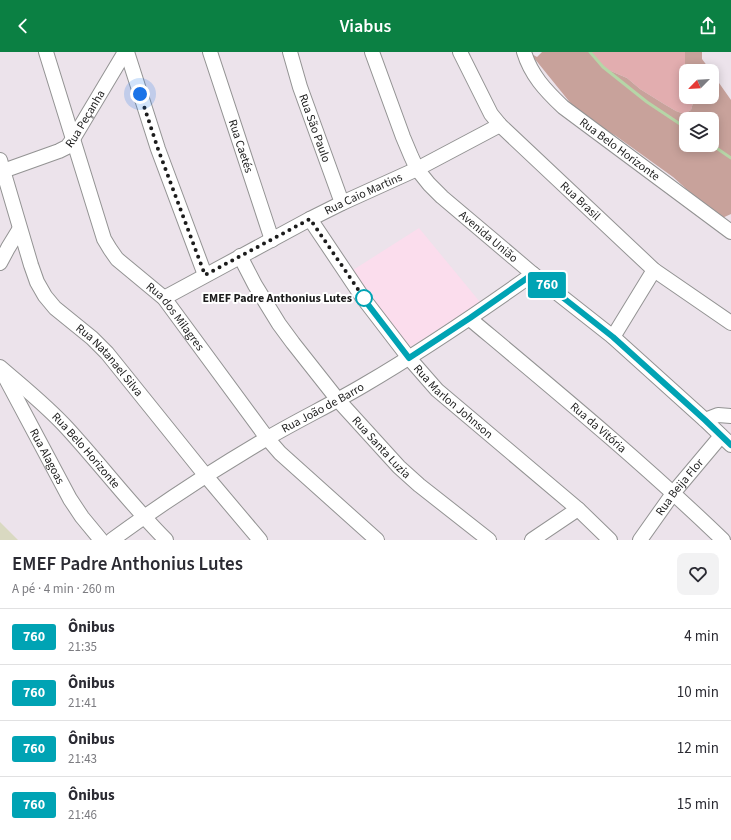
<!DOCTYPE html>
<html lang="pt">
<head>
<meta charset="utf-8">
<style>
  :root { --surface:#fff; --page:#f2f2f3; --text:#2b2b33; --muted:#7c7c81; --line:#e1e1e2; --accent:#0b8043 }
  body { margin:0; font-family:"Source Sans 3",sans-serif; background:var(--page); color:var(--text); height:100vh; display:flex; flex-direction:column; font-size:15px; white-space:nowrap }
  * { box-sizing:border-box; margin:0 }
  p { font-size:13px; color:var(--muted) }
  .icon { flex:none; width:22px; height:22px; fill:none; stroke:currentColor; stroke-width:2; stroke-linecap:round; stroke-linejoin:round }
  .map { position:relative; height:488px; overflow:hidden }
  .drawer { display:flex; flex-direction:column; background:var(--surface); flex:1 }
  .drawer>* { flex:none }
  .badge { padding:0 8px; border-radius:3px; font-size:14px; line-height:26px }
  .needle { width:26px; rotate:246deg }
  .controls { position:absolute; left:679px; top:12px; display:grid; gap:8px }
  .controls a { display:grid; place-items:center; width:40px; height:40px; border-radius:8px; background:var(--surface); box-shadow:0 2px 10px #0003; font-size:20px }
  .you { position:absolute; width:20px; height:20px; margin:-10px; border:3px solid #fff; border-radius:50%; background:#1a73e8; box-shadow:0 0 0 6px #1a73e833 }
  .map>.badge { position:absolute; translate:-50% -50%; box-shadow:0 0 0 2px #fff }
  .round { display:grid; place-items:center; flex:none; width:42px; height:42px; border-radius:8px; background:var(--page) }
  .overview { display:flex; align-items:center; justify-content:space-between; height:68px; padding:0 12px }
  h1 { font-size:19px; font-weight:600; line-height:30px }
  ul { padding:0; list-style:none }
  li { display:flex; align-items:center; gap:12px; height:56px; padding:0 12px; border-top:1px solid var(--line) }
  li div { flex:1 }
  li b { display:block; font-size:15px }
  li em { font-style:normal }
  li .badge { min-width:44px; font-weight:700; text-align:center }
  header { display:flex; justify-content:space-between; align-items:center; height:52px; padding:0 12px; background:var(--accent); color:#fff; font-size:18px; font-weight:600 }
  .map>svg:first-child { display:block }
</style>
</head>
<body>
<header><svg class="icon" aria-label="back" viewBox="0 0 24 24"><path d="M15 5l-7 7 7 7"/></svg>Viabus<svg class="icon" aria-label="share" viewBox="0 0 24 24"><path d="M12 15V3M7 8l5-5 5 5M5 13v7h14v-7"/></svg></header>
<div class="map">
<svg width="731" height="488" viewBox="0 0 731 488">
  <rect width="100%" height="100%" fill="#ece3eb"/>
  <!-- education -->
  <path fill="#fbdded" d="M 419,176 L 480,250 L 409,296 L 353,218 Z"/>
  <!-- grass -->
  <path fill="#e2adaf" d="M 591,0 L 685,0 L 686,45 L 691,45 L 693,51 L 691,58 L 684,62 L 676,59 L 664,52 L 640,37 L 627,26 L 606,17 Z"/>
  <!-- forest -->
  <g fill="#c8a29b" fill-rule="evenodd">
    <path d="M 542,0 L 591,0 L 606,17 L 627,26 L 640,37 L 664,52 L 676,59 L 684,62 L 691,58 L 693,51 L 691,45 L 712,45 L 712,21 L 731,48 L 731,162 L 720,167 L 673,125 L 616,84 L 581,64 L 530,1 L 537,5 ZM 686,67 L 712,67 L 712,93 L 686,93 Z"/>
    <path d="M 685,0 L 702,0 L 702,7 L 711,19 L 686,19 L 686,23 L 685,16 Z"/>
  </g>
  <!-- wetland -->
  <path fill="#d9d9c1" d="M 0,469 L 0,470 L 18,488 L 0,488 Z"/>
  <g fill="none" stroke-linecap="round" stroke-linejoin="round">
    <!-- stream -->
    <g stroke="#b6d6a7" stroke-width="3">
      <path d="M 590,0 L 603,15 L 647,50 L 686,76"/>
      <path d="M 712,93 L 731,106"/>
    </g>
    <!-- minor casing -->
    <g stroke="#939393" stroke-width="16">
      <g id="minor">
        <path id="s1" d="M 46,0 L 104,187 L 110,197 L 117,207 L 164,246 L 267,386 L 280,401 L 377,488"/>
        <path d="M 127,0 L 158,97 L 205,223"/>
        <path id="s2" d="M 210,0 L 272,188"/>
        <path id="s3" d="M 290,0 L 300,35 L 342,151"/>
        <path id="s4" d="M 372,0 L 403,85 L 411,104 L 417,117 L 429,132 L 442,145 L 533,222 L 613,285 L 705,368 L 731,393"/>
        <path id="s5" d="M 460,0 L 491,62 L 500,73 L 654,218 L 731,271"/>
        <path id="s6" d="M 524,0 C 531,23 545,38 563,55 L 731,180"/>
        <path id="s7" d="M 0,108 L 31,213 L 37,230 L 45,244 L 55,256 L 92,286 L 107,301 L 206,424 L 260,488"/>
        <path id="s8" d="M 3,119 L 59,99 L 67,95 L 73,87 L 125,0"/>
        <path id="s9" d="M 310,167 L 363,246 L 409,306 L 437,338 L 578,457 L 610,488"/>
        <path id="s10" d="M 240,204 L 255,233 L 279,272 L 293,291 L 338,348 L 399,415 L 419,433 L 489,488"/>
        <path d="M 0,211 L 8,196 L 19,178"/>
        <path id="s11" d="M 164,246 L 310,167 L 342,151 L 417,117 L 500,73"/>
        <path id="s12" d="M 470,267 C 556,339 642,410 723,488"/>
        <path d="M 613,285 L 654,218"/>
        <path id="s13" d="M 0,315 C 23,335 47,354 67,376 C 101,413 131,453 166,488"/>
        <path id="s14" d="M 4,323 L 70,447 L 82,465 L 101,488"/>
        <path d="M 705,368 L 718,363 L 731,364"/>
        <path id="s15" d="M 112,488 C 161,452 213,418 266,387 C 298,368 332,352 364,333 C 422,299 478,261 533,222"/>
        <path d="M 532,488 L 578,457"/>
        <path id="s16" d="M 640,488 L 674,440 L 721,384"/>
      </g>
    </g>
    <!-- minor -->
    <use href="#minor" stroke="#fff" stroke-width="14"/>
  </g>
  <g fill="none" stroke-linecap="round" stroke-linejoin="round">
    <!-- line casing -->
    <g stroke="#fff" stroke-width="9">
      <path id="line" d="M 363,246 L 409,306 L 470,266 L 533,222 L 613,285 L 705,368 L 731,393"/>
    </g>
    <!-- line -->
    <use href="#line" stroke="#00a3b4" stroke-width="6"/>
    <!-- walk -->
    <path stroke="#1c1c1c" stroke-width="4" stroke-dasharray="0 7.2" d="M 140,42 L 158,97 L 205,223 L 310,167 L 364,246"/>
  </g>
  <!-- markers -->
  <circle fill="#fff" stroke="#00a3b4" stroke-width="2" cx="364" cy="246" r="8"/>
  <g text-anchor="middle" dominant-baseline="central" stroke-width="4" stroke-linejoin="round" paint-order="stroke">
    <!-- street labels -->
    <g font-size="12" fill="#1c1c1c" stroke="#fff">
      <text stroke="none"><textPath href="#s8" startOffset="102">Rua Peçanha</textPath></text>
      <text stroke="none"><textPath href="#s3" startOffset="80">Rua São Paulo</textPath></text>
      <text stroke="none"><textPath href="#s2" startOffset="99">Rua Caetés</textPath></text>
      <text stroke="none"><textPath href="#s6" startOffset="139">Rua Belo Horizonte</textPath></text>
      <text stroke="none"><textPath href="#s11" startOffset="225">Rua Caio Martins</textPath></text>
      <text stroke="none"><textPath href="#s5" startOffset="194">Rua Brasil</textPath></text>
      <text stroke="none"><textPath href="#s4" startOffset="224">Avenida União</textPath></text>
      <text stroke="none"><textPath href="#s1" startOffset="302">Rua dos Milagres</textPath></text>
      <text stroke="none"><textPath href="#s7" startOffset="235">Rua Natanael Silva</textPath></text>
      <text stroke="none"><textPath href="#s9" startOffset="233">Rua Marlon Johnson</textPath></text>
      <text stroke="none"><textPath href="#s15" startOffset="249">Rua João de Barro</textPath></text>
      <text stroke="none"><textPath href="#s12" startOffset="168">Rua da Vitória</textPath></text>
      <text stroke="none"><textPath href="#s10" startOffset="239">Rua Santa Luzia</textPath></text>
      <text stroke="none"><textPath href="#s13" startOffset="120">Rua Belo Horizonte</textPath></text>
      <text stroke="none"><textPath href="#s14" startOffset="92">Rua Alagoas</textPath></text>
      <text stroke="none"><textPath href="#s16" startOffset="66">Rua Beija Flor</textPath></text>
    </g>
    <!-- stop labels -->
    <g font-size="12" font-weight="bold" fill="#1c1c1c" stroke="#fff" text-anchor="end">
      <text x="352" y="246">EMEF Padre Anthonius Lutes</text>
    </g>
  </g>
</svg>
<div class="controls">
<a><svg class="needle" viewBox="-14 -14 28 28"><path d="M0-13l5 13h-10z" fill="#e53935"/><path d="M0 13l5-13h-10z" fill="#7c7c81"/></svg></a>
<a><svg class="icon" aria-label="layers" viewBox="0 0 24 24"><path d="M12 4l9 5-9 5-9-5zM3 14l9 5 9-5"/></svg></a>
</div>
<div class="you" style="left:140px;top:42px"></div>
<b class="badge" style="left:547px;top:233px;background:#00a3b4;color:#fff">760</b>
</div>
<section class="drawer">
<div class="overview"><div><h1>EMEF Padre Anthonius Lutes</h1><p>A pé · 4 min · 260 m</p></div><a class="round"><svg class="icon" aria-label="heart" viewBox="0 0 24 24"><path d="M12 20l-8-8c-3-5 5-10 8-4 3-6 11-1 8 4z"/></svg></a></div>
<ul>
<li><span class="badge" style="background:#00a3b4;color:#fff">760</span><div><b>Ônibus</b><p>21:35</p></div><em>4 min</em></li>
<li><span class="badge" style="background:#00a3b4;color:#fff">760</span><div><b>Ônibus</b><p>21:41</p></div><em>10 min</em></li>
<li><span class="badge" style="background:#00a3b4;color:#fff">760</span><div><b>Ônibus</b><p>21:43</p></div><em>12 min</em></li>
<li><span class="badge" style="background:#00a3b4;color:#fff">760</span><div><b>Ônibus</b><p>21:46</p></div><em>15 min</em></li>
</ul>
</section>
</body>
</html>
